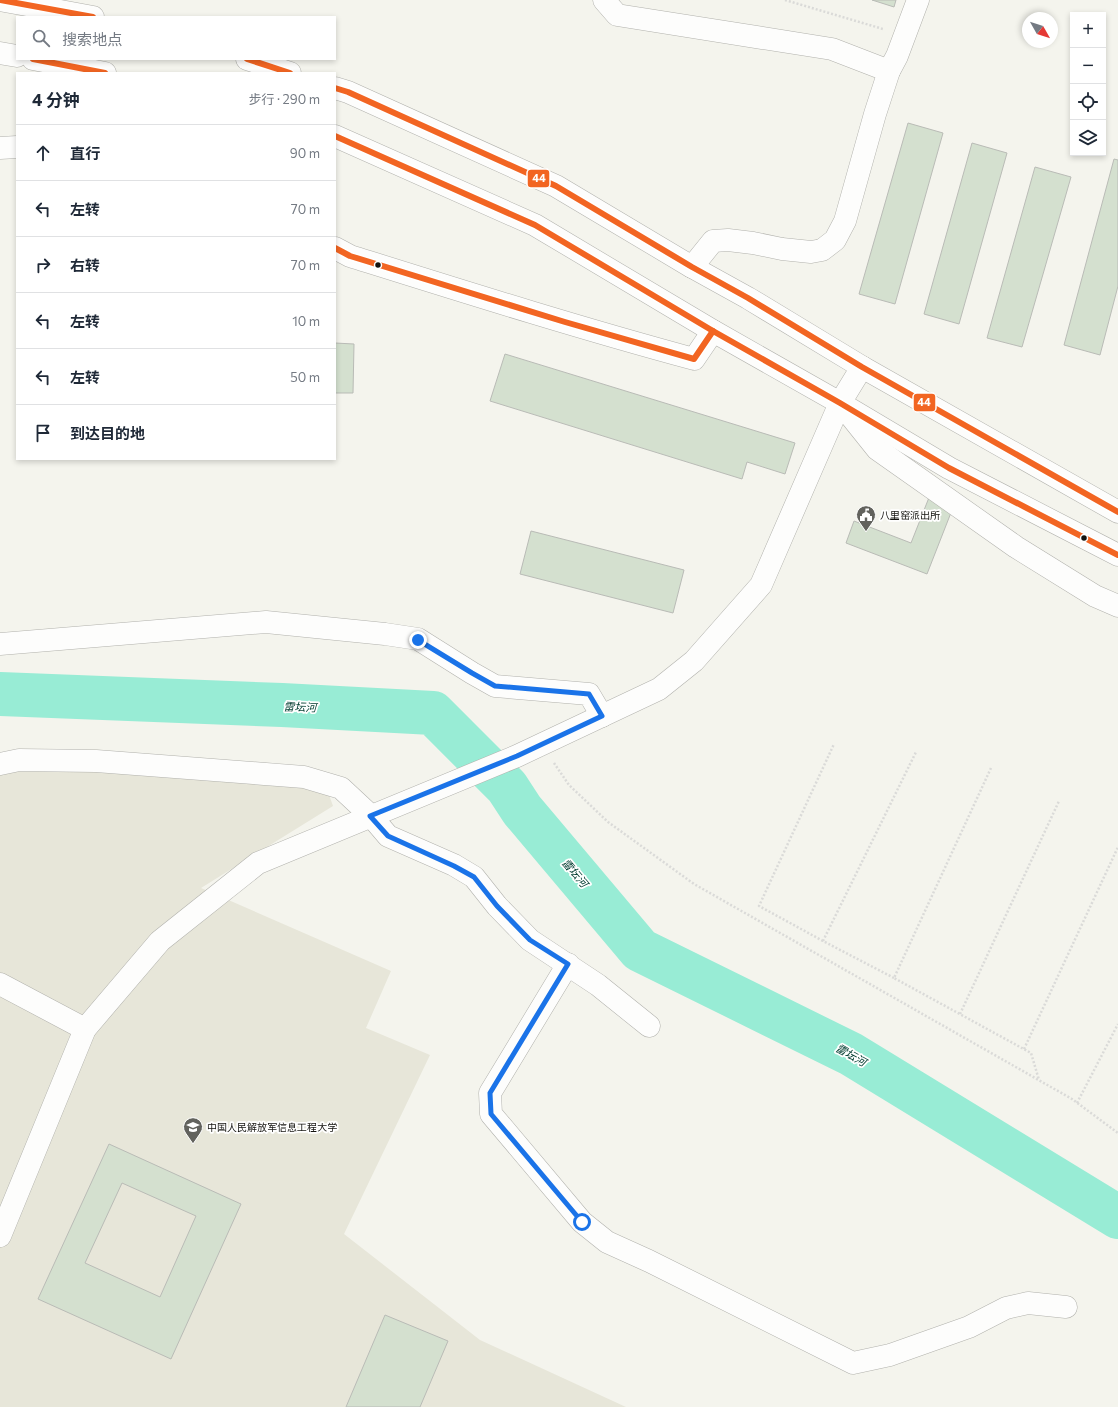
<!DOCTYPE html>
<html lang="zh">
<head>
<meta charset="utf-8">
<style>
  body { margin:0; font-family:Commissioner,"Noto Sans SC",sans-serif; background:#f6f6f7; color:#1f2937 }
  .controls { position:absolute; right:12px; top:12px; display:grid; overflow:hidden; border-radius:0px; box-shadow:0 2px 6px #0003 }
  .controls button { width:36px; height:36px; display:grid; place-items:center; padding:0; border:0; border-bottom:1px solid #e0e1e3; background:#fff; color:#1f2937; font:20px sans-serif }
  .compass { position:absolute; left:1022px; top:12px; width:36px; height:36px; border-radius:50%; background:#fff; box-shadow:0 2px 6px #0003; rotate:129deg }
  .stop { position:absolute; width:12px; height:12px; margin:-9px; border:3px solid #1a73e8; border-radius:50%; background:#fff }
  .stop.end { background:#1a73e8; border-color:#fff; box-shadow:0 1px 4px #0008 }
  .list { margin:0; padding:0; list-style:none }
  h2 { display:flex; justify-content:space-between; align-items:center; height:52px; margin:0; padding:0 16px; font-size:17px }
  h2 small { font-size:13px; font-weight:400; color:#747a83 }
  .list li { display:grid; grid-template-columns:26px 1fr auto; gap:12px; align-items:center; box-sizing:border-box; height:56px; padding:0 16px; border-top:1px solid #e0e1e3 }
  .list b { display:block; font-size:15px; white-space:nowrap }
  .list em { font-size:13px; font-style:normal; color:#747a83 }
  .icon { flex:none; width:22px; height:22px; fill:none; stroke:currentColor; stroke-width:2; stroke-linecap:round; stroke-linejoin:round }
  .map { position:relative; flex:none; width:1118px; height:1407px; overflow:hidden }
  .search { position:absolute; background:#fff; box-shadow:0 2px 6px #0003; left:16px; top:16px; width:320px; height:44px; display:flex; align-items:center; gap:10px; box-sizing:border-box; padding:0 14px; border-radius:0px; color:#747a83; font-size:15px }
  .panel { position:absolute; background:#fff; box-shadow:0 2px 6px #0003; left:16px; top:72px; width:320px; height:388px; border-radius:0px }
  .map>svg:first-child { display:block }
  .built { fill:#e7e6d9 }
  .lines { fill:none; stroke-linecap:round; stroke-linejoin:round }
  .river { stroke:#98ecd5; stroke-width:44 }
  .building { fill:#d4e0cf; stroke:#b9bbb6; fill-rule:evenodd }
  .minor-casing { stroke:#b1b1ac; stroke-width:23 }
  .highway-casing { stroke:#b1b1ac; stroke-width:23 }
  .path { stroke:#dadad8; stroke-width:2.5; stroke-dasharray:2 2; stroke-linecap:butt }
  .minor { stroke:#fdfdfc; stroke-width:22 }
  .highway { stroke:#fdfdfc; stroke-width:22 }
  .bus-1-casing { stroke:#fff; stroke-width:9 }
  .bus-1 { stroke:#f26522; stroke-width:6 }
  .route { stroke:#1a73e8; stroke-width:5 }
  .bus-dot { fill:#14130f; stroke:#fff; stroke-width:1.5 }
  .labels { text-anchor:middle; stroke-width:3.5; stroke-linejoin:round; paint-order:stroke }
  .poi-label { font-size:10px; fill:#14130f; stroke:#fff; text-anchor:start }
  .water-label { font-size:11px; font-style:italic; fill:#084135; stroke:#fff }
  .line-badge { stroke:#fff; stroke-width:1.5 }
  .badge-label { font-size:11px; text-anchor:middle; font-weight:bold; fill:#fff }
</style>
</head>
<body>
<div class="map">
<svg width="1118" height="1407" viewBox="0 0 1118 1407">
  <rect width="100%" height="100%" fill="#f4f4ed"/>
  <polygon class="built" points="70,767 302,783 328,792 333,806 201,888 391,971 366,1028 430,1055 344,1234 480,1340 626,1407 0,1407 0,773 14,769"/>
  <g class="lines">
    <polyline class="river" points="0,694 282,705 433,713 507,787 522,810 640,950 851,1054 1118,1217"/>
  </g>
  <g class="building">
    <polygon points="872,0 896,0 894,7"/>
    <polygon points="908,123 943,133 895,304 859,294"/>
    <polygon points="972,143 1007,153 959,324 924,314"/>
    <polygon points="1114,159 1118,160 1118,286 1100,355 1064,345"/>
    <polygon points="1035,167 1071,177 1022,347 987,338"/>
    <polygon points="335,343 354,344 353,393 335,393"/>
    <polygon points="505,354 795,443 785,474 747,462 742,479 490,401"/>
    <polygon points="930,495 954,505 927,574 846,543 854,521 911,543"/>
    <polygon points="531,531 684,570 673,613 520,574"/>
    <path d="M109,1144L241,1204L171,1359L38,1299ZM122,1183L196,1216L160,1297L85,1263Z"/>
    <polygon points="385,1315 448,1341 420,1407 346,1407"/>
  </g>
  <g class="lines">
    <g class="minor-casing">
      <g id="minor">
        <polyline points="604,0 617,15 832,49 889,71"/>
        <polyline points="0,148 17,147"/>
        <path d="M335,248L350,256C465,292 579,328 694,359L713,331"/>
        <polyline points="692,267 713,241 728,240 753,243 782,249 811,252 822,250 835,240 845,221 875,114 889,71 897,56 918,0"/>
        <polyline points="841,404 877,449 1016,547 1095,596 1118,606"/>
        <polyline points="0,644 266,622 385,634 418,639 472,673 495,686 589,694 602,716"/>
        <polyline points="0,764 19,760 96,761 304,777 341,788 371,816 388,836 454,865 474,877 497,906 530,940 598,985 649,1026"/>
        <polyline points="568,964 490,1093 491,1114 582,1222 607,1242 649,1261 853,1363 890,1355 969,1327 1006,1308 1028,1303 1066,1307"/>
        <polyline points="0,984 85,1029"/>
        <polyline points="0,1236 85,1029 160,941 258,863 517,756 659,689 694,661 761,585 840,403 862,367"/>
      </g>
    </g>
    <g class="highway-casing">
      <g id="highway">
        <polyline points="0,0 93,17"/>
        <polyline points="0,53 17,56"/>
        <polyline points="33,59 105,73"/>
        <polyline points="247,59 290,73"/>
        <polyline points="335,88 348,92 556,186 692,267 748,298 862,367 1118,512"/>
        <polyline points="335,136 535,225 713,331 840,403 949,468 1118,555"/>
      </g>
    </g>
    <g class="path">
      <polyline points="785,0 883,29"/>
      <polyline points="554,763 569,785 608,822 694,884 1072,1099 1118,1133"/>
      <polyline points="991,768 894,978 1031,1053 1039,1080"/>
      <polyline points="823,941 759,906 834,744"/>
      <polyline points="894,978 823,941 916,752"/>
      <polyline points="960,1014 1059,801"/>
      <polyline points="1024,1049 1118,847"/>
      <polyline points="1077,1103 1118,1024"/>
    </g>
    <use href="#minor" class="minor"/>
    <use href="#highway" class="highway"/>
    <g class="bus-1-casing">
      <g id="bus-1">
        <polyline points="0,0 93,17"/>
        <polyline points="33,59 105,73"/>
        <polyline points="247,59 290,73"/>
        <polyline points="335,88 348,92 556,186 692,267 748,298 862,367 1118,512"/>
        <polyline points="335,136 535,225 713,331 840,403 949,468 1118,555"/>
        <polyline points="335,248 350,256 565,322 694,359 713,331"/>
      </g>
    </g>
    <use href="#bus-1" class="bus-1"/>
  </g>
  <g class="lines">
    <polyline class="route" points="418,640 472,673 495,686 589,694 602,716 517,756 370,816 388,836 454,866 474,877 497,906 530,940 568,964 490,1093 491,1114 582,1222"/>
  </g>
  <defs>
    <g id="civic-pin" transform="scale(1)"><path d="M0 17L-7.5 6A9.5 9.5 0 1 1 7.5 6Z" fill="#62625d" stroke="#fff"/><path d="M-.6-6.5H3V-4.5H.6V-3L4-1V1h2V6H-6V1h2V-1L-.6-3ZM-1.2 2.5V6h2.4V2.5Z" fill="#fff"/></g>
    <g id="university-pin" transform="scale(1)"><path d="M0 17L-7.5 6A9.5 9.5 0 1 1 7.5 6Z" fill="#62625d" stroke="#fff"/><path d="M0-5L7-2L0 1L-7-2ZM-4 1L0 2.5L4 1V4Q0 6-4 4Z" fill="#fff"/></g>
  </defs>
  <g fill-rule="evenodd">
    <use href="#civic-pin" x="866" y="515"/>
    <use href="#university-pin" x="193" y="1127"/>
  </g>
  <g class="bus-dot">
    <circle cx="378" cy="265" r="3.5"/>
    <circle cx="1084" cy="538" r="3.5"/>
  </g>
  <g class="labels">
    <g class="poi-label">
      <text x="880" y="519">八里窑派出所</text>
      <text x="207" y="1131">中国人民解放军信息工程大学</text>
    </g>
    <g class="water-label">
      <text transform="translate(300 707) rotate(2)" y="4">雷坛河</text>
      <text transform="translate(575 873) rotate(50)" y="4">雷坛河</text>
      <text transform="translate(851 1055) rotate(29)" y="4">雷坛河</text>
    </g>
  </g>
  <g class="line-badge">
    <rect x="527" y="169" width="23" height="19" rx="4" fill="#f26522"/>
    <rect x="913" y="393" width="23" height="19" rx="4" fill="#f26522"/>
  </g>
  <g class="badge-label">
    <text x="539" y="182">44</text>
    <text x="924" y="406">44</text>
  </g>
</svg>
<div class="controls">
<button>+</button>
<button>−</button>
<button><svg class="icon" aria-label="locate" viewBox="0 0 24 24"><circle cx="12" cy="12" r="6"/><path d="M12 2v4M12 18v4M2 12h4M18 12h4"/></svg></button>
<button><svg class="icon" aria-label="layers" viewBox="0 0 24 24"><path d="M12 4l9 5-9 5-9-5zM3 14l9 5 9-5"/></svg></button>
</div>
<svg class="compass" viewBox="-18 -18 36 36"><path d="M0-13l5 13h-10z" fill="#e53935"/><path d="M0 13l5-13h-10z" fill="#747a83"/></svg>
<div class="stop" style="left:582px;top:1222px"></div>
<div class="stop end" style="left:418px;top:640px"></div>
<div class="search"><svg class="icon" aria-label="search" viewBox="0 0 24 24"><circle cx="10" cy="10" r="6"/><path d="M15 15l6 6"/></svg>搜索地点</div>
<section class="panel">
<h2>4 分钟<small>步行 · 290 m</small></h2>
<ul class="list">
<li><svg class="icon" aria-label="ahead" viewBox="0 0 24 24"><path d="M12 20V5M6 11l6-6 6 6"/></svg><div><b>直行</b></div><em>90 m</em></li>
<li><svg class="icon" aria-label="left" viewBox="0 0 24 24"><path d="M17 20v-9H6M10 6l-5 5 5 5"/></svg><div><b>左转</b></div><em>70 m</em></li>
<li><svg class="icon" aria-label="right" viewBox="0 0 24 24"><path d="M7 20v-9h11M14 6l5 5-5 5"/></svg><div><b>右转</b></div><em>70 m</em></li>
<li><svg class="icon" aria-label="left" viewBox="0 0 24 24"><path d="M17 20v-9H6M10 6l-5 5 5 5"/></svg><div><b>左转</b></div><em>10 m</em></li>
<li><svg class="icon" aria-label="left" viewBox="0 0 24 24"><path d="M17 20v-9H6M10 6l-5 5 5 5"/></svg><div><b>左转</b></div><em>50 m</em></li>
<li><svg class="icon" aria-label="arrive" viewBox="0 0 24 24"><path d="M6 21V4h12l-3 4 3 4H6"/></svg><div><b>到达目的地</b></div></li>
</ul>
</section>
</div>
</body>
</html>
